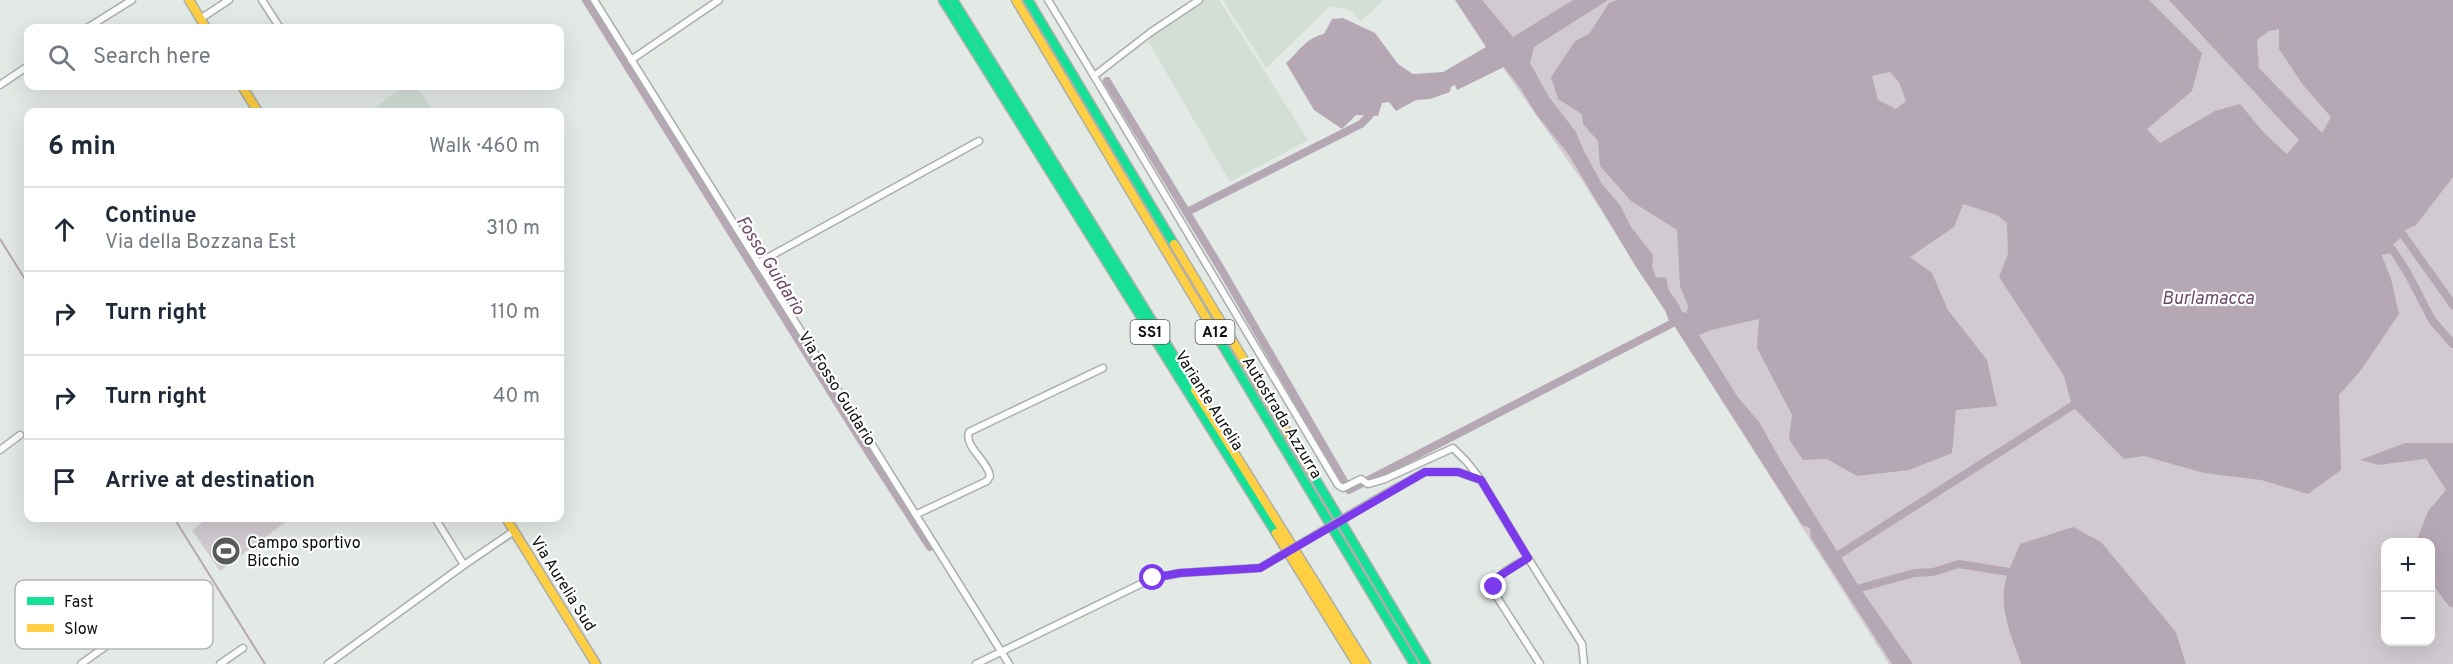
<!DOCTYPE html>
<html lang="en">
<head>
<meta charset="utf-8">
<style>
  body { margin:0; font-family:Overpass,sans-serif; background:#f6f6f7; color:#1f2937 }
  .controls { position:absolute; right:18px; bottom:18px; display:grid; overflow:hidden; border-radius:12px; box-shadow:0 6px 24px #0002 }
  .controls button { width:54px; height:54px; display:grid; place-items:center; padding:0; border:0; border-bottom:2px solid #e0e1e3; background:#fff; color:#1f2937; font:30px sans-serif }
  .stop { position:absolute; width:18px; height:18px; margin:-14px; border:4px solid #7c3aed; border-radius:50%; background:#fff }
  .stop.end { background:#7c3aed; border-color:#fff; box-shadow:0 2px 6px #0008 }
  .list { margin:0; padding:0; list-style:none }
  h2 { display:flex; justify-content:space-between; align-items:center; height:78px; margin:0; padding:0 24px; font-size:26px }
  h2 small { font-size:20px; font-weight:400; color:#747a83 }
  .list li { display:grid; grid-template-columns:39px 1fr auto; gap:18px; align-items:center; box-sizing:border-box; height:84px; padding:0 24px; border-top:2px solid #e0e1e3 }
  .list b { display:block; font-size:22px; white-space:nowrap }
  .list p { margin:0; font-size:20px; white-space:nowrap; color:#747a83 }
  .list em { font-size:20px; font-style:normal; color:#747a83 }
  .icon { flex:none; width:33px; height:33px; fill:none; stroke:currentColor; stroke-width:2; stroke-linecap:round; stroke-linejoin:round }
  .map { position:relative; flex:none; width:2453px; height:664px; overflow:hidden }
  .search { position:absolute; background:#fff; box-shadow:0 6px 24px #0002; left:24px; top:24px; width:540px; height:66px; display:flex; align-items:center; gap:15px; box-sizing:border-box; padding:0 21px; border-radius:12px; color:#747a83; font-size:22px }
  .panel { position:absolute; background:#fff; box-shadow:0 6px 24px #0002; left:24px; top:108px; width:540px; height:414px; border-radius:12px }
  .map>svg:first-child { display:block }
  .built { fill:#d2ded6 }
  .green { fill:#d1cbd1 }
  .water { fill:#b6a7b5; fill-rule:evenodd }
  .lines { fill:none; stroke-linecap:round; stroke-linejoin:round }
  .stream { stroke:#b6a7b5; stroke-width:2 }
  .canal { stroke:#b6a7b5; stroke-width:8 }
  .street-casing { stroke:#aaafac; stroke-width:9 }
  .fast-casing { stroke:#aaafac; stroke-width:11 }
  .slow-casing { stroke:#aaafac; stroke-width:11 }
  .street { stroke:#fbfcfb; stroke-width:6 }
  .fast { stroke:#16e098; stroke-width:8 }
  .slow { stroke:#ffcf43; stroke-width:8 }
  .street-bridge-casing { stroke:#aaafac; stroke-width:9; stroke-linecap:butt }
  .street-bridge { stroke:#fbfcfb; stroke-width:6 }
  .route { stroke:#7c3aed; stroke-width:8 }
  .labels { text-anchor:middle; stroke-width:4.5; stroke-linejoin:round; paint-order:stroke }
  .shield { fill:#fff; stroke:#545856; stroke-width:1.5 }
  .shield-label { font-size:15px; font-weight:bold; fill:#0b100d }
  .street-label { font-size:16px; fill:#0b100d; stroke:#fff }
  .poi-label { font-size:16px; fill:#0b100d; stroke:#fff; text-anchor:start }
  .water-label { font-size:18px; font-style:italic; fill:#6e496b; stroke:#fff }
  .key { fill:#fff; stroke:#b6b7b6; stroke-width:1.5 }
  .key-label { font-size:16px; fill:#0b100d }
</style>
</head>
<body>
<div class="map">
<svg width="2453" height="664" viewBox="0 0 2453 664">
  <rect width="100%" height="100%" fill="#e3e9e5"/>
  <g class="built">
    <polygon points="1203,0 1219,0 1308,140 1230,182 1148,41 1153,33"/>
    <polygon points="1223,0 1381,0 1382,2 1361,21 1351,11 1333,6 1328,8 1266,68"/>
    <polygon points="405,86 416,86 434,112 369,112"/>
  </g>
  <g class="green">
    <polygon points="1455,0 2453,0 2453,443 2405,443 2379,465 2426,459 2446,490 2428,511 2416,542 2386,542 2386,642 2430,642 2431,582 2447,606 2453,608 2453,664 2186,664 2176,632 2139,590 2021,544 2004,591 2008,626 2021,664 1889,664 1581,179"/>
    <polygon points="208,518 291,518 220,571 192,530"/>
  </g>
  <g class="water">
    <path d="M1455,0H1482L1513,37L1573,0H1608L1534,47L1530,63L1549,97L1576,132L1584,151L1602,184L1620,205L1631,227L1653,255L1652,267L1656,277L1667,278C1667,296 1677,296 1682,312L1687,313L1688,306L1680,286L1677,230L1631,201L1600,166L1598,141L1583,124L1582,114L1558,99L1551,77L1575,41L1589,34L1609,3L1618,0H2149L2202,53L2192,91L2147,129L2160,143L2215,111L2240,104L2264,133L2287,154L2299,140L2169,0H2453V177L2416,225L2401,232L2380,251L2391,279L2399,314L2361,370L2339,395L2341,470L2308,494L2261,480L2204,473L2144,456L2124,459L2072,406L2064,376L1999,277L2008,254L2007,223L1997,215L1963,204L1954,227L1910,257L1932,273L1948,310L1987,360L1997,406L1956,410L1952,453L1909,470L1857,476L1827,459L1803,460L1789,439L1792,415L1757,348L1759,319L1711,330L1699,335L1737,396L1759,422L1784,466L1860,588L1913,664H1892L1811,538L1810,528L1802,525L1675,327L1669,321L1665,310L1636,267L1569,155L1536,114L1521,89L1504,67L1457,90L1455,85L1451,87L1450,92L1430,99L1416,100L1396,111L1389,102L1382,103L1378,116L1356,115L1342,129L1314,110L1286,63C1299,52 1305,38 1324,34L1332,19L1343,18L1375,33L1398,64L1413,74L1443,72L1486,47ZM2279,29V49L2303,85L2331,117L2322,133L2259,68L2257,40L2269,31ZM1890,72L1899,82L1906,101L1896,109L1878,100L1872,76Z"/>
    <polygon points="2405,443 2453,443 2453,608 2448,606 2431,582 2430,542 2416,542 2428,511 2446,490 2426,459 2379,465 2360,460"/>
    <path d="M2073,527L2101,542L2176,632L2186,664H2021C2013,641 2001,614 2004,589C2006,574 2014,559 2020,544Z"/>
  </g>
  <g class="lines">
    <g class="stream">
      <polyline points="0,239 28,284"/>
      <polyline points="174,518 265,664"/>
    </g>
    <g class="canal">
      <polyline points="586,0 867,450 930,547"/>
      <polyline points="1107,81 1221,269 1349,490 1671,324"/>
      <polyline points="1187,212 1361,124 1369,116"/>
      <polyline points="2453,305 2401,232 2380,251 2392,249 2407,272 2432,320 2453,344"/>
      <polyline points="1840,554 2072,406"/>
      <polyline points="1860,588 1914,573 1933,572 1959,564 2009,572"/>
    </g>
    <g class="street-casing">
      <g id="street">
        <polyline points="262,0 280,28"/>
        <polyline points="594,0 1009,664"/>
        <polyline points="1048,0 1094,76 1151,32 1199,0"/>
        <polyline points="200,19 229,0"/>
        <polyline points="87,28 132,0"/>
        <polyline points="631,60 719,0"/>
        <path d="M1094,76L1338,485L1343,488L1361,479L1368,484L1385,479L1453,448L1467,462L1481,480L1528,558C1515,566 1490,575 1495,594L1540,664"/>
        <polyline points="0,85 28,66"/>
        <polyline points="758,263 979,141"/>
        <polyline points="0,450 20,435"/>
        <polyline points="1371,502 1425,472 1458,472 1481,480"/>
        <path d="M917,514L987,481L990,476C988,461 964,447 969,432L1103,368"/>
        <polyline points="435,518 464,565 514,531"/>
        <polyline points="1528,558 1582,644 1584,664"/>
        <polyline points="81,664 186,589"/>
        <polyline points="220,664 243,648"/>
        <polyline points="328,664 464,565"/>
        <polyline points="976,664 1153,578 1180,573 1260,568"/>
      </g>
    </g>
    <g class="fast-casing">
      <g id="fast">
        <polyline points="943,0 1276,533"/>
        <polyline points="953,0 1195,390"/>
        <polyline points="1028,0 1174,244"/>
        <polyline points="1220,341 1414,664"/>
        <polyline points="1312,473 1426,664"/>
      </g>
    </g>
    <g class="slow-casing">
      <g id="slow">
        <polyline points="189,0 206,28"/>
        <polyline points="1016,0 1220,341"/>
        <polyline points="242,86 258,112"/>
        <polyline points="1174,244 1312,473"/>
        <polyline points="1195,390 1366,664"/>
        <polyline points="506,518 596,664"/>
        <polyline points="1276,533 1357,664"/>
      </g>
    </g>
    <use href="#street" class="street"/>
    <use href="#fast" class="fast"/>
    <use href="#slow" class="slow"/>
    <g class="street-bridge-casing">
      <polyline id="street-bridge" points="1260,568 1371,502"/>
    </g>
    <use href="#street-bridge" class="street-bridge"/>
  </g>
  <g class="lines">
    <polyline class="route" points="1153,578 1180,573 1260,568 1425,472 1458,472 1481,480 1528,558 1498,577 1494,587"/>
  </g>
  <defs>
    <g id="stadium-disc" transform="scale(1.5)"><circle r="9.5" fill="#575c59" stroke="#fff"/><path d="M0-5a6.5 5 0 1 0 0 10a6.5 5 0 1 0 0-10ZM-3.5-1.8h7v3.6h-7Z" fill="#fff"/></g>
  </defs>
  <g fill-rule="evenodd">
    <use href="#stadium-disc" x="226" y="551"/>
  </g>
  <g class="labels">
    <g class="shield">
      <rect x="1130.5" y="320" width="39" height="24" rx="4.5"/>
      <rect x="1195.5" y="320" width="39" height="24" rx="4.5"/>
    </g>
    <g class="shield-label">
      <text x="1150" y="337">SS1</text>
      <text x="1215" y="337">A12</text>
    </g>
    <g class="street-label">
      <text transform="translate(838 388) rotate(58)" y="6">Via Fosso Guidario</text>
      <text transform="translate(1210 400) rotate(58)" y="6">Variante Aurelia</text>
      <text transform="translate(1283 417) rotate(59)" y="6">Autostrada Azzurra</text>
      <text transform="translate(564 583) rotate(58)" y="6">Via Aurelia Sud</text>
    </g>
    <g class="poi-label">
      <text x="247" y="548">Campo sportivo<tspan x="247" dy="18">Bicchio</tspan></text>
    </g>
    <g class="water-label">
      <text transform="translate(771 265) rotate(58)" y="6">Fosso Guidario</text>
      <text x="2208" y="304">Burlamacca</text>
    </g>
  </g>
  <rect x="15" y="580" width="198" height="69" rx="9" class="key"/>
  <rect x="27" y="597" width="27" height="8" fill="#16e098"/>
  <rect x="27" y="624" width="27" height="8" fill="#ffcf43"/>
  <g class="key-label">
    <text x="64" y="607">Fast</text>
    <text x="64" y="634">Slow</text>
  </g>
</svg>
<div class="controls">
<button>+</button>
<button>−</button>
</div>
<div class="stop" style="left:1153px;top:578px"></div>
<div class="stop end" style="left:1494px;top:587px"></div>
<div class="search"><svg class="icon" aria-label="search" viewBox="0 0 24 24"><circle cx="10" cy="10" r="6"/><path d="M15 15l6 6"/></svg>Search here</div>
<section class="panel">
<h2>6 min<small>Walk · 460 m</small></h2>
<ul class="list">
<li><svg class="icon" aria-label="ahead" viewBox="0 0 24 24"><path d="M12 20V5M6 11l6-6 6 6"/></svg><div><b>Continue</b><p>Via della Bozzana Est</p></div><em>310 m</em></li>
<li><svg class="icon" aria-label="right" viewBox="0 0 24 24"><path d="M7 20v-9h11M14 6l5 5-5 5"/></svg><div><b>Turn right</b></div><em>110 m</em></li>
<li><svg class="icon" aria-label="right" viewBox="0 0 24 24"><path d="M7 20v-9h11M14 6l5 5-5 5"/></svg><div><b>Turn right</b></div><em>40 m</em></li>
<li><svg class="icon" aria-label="arrive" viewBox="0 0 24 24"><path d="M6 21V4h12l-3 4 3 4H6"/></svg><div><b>Arrive at destination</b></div></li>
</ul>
</section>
</div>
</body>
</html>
